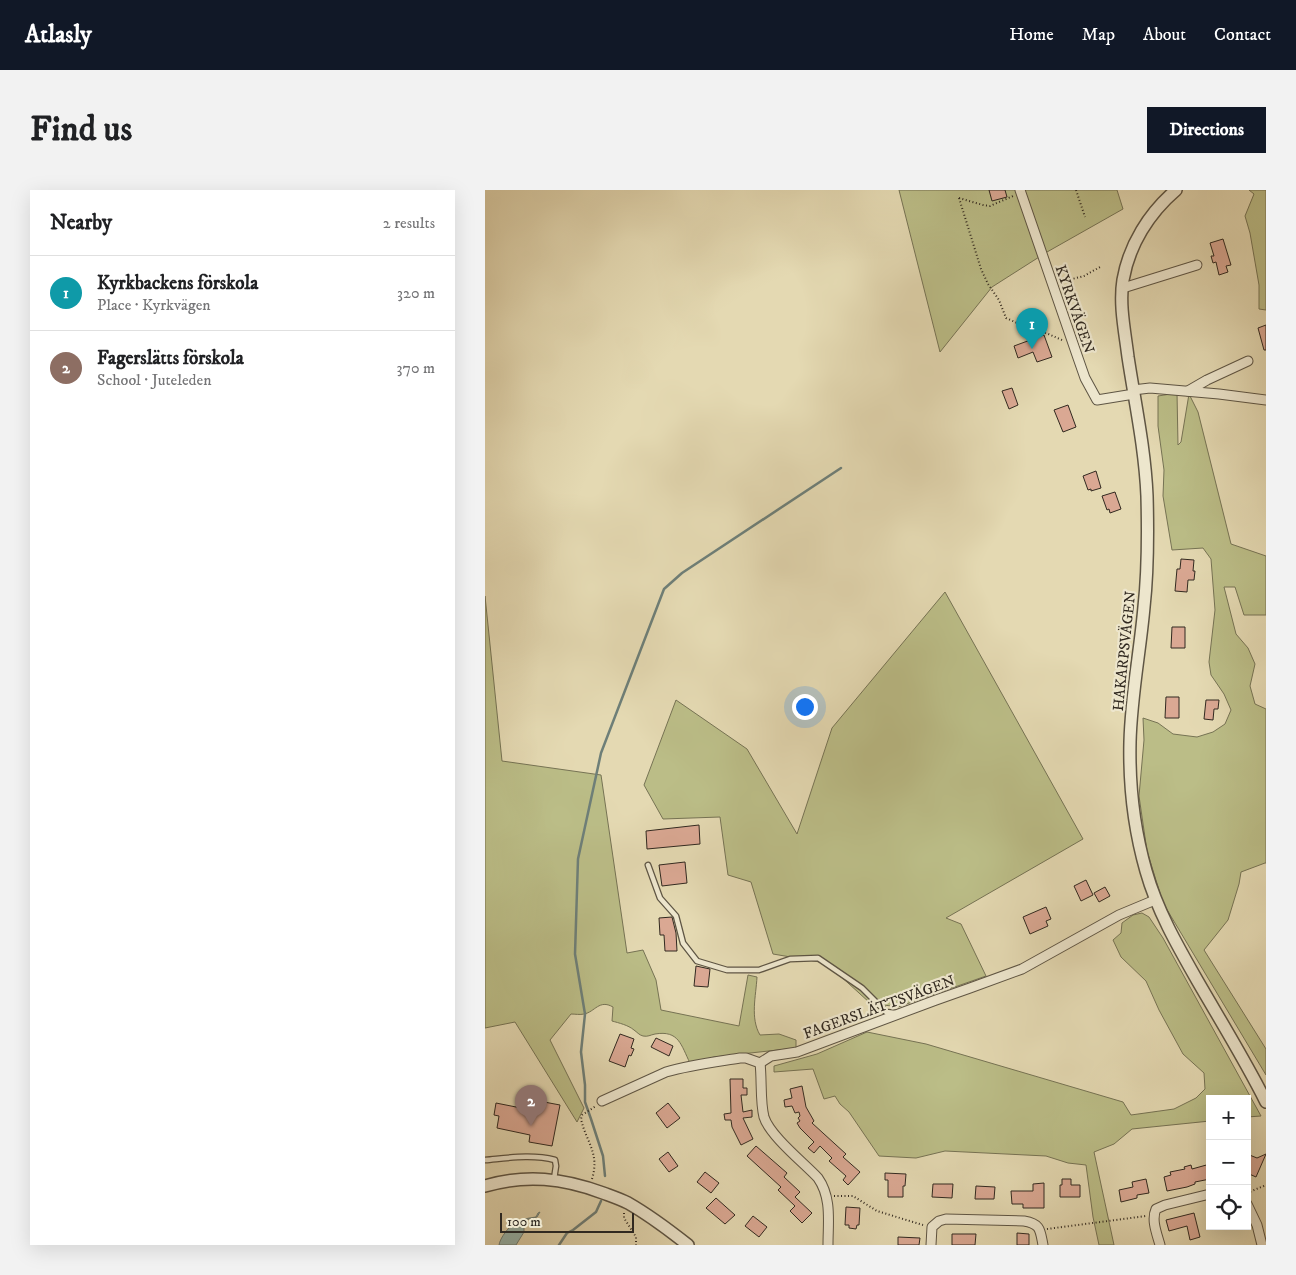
<!DOCTYPE html>
<html lang="en">
<head>
<meta charset="utf-8">
<style>
  body { margin:0; font-family:"IM FELL DW Pica",serif; background:#f2f2f2; color:#202124 }
  .controls { position:absolute; right:15px; bottom:15px; display:grid; overflow:hidden; border-radius:0px; box-shadow:0 5px 20px #0002 }
  .controls button { width:45px; height:45px; display:grid; place-items:center; padding:0; border:0; border-bottom:1px solid #e0e0e0; background:#fff; color:#202124; font:25px sans-serif }
  .scale { position:absolute; left:15px; bottom:12px; width:134px; box-sizing:border-box; padding-left:5px; border:2px solid #312920; border-top:0; font-size:14px; line-height:18px; white-space:nowrap; color:#312920; -webkit-text-stroke:4px #ede6cd; paint-order:stroke }
  .you { position:absolute; left:319px; top:516px; width:18px; height:18px; margin:-12px; border:4px solid #fff; border-radius:50%; background:#1a73e8; box-shadow:0 0 0 8px #1a73e833 }
  .badge { display:grid; place-items:center; width:32px; height:32px; border-radius:50%; background:#111827; color:#fff; font-size:16px; font-weight:700 }
  .pin { position:absolute; translate:-50% -41px; filter:drop-shadow(0 1px 2px #0008) }
  .pin::after { content:''; position:absolute; top:26px; width:18px; height:15px; background:inherit; clip-path:polygon(0 0,100% 0,50% 100%) }
  .list { margin:0; padding:0; list-style:none }
  h2 { display:flex; justify-content:space-between; align-items:center; height:65px; margin:0; padding:0 20px; font-size:21px }
  h2 small { font-size:16px; font-weight:400; color:#757577 }
  .list li { display:grid; grid-template-columns:32px 1fr auto; gap:15px; align-items:center; box-sizing:border-box; height:75px; padding:0 20px; border-top:1px solid #e0e0e0 }
  .list b { display:block; font-size:19px; white-space:nowrap }
  .list p { margin:0; font-size:16px; white-space:nowrap; color:#757577 }
  .list em { font-size:16px; font-style:normal; color:#757577 }
  .icon { flex:none; width:28px; height:28px; fill:none; stroke:currentColor; stroke-width:2; stroke-linecap:round; stroke-linejoin:round }
  .map { position:relative; flex:none; width:781px; height:1055px; overflow:hidden; border-radius:0px }
  header { display:flex; align-items:center; gap:30px; box-sizing:border-box; height:70px; padding:0 25px; background:#111827; color:#fff }
  header strong { font-size:24px }
  nav { display:flex; gap:28px; margin-inline-start:auto; font-size:18px }
  .intro { display:flex; align-items:center; justify-content:space-between; box-sizing:border-box; height:120px; padding:0 30px }
  h1 { margin:0; font-size:35px }
  .button { padding:12px 22px; border-radius:0px; background:#111827; color:#fff; font-size:18px; font-weight:700 }
  main { display:flex; gap:30px; padding:0 30px }
  aside { flex:1; background:#fff; border-radius:0px; box-shadow:0 5px 20px #0002 }
  .map>svg:first-child { display:block }
  .green { fill:#bbbd87; stroke:#767354 }
  .water { fill:#97b9b3; stroke:#6e7f78 }
  .lines { fill:none; stroke-linecap:round; stroke-linejoin:round }
  .stream { stroke:#6e7f78; stroke-width:2.5 }
  .building { fill:#daa893; stroke:#312920 }
  .service-casing { stroke:#5e5544; stroke-width:7 }
  .minor-casing { stroke:#5e5544; stroke-width:11 }
  .tertiary-casing { stroke:#5e5544; stroke-width:14 }
  .path { stroke:#312920; stroke-width:2; stroke-dasharray:1 2.5; stroke-linecap:butt }
  .service { stroke:#ede6cd; stroke-width:4.5 }
  .minor { stroke:#ede6cd; stroke-width:9 }
  .tertiary { stroke:#ede6cd; stroke-width:11 }
  .labels { text-anchor:middle; stroke-width:4.5; stroke-linejoin:round; paint-order:stroke }
  .street-label { font-size:15px; fill:#312920; stroke:#ede6cd }
</style>
</head>
<body>
<header>
<strong>Atlasly</strong>
<nav><a>Home</a><a>Map</a><a>About</a><a>Contact</a></nav>
</header>
<div class="intro"><h1>Find us</h1><a class="button">Directions</a></div>
<main>
<aside>
<h2>Nearby<small>2 results</small></h2>
<ul class="list">
<li><span class="badge" style="background:#0f9aa8">1</span><div><b>Kyrkbackens förskola</b><p>Place · Kyrkvägen</p></div><em>320 m</em></li>
<li><span class="badge" style="background:#8d6e63">2</span><div><b>Fagerslätts förskola</b><p>School · Juteleden</p></div><em>370 m</em></li>
</ul>
</aside>
<div class="map">
<svg width="781" height="1055" viewBox="0 0 781 1055">
  <rect width="100%" height="100%" fill="#e4d9b2"/>
  <filter id="stains"><feTurbulence type="fractalNoise" baseFrequency=".004" numOctaves="4"/><feColorMatrix values="0 0 0 0 .2 0 0 0 0 .09 0 0 0 0 .02 0 0 0 .5 -.17"/></filter>
  <radialGradient id="worn" r=".72"><stop offset=".6" stop-color="#630" stop-opacity="0"/><stop offset="1" stop-color="#630" stop-opacity=".3"/></radialGradient>
  <g class="green">
    <polygon points="414,0 632,0 638,19 562,62 507,97 455,162"/>
    <polygon points="764,0 781,0 781,120 774,119 774,95 765,43 760,26 769,4"/>
    <polygon points="692,203 693,255 696,252 704,204 713,222 746,354 781,366 781,425 759,425 750,397 739,397 751,444 763,458 770,474 765,496 770,514 781,519 781,673 780,673 756,682 754,694 743,730 719,760 781,859 781,885 678,713 662,661 654,606 659,550 658,528 673,533 688,544 712,547 728,542 740,534 746,520 739,504 726,485 724,472 730,420 726,369 718,358 687,360 678,306 679,280 673,236 673,206"/>
    <polygon points="460,402 598,649 461,728 476,734 501,786 413,817 385,813 341,773 288,764 266,692 243,685 235,627 178,629 159,595 191,510 262,559 312,644 347,538"/>
    <path d="M0,406L17,571L116,585L142,763L158,760L171,790L176,820L254,836L263,785L272,787C271,806 265,828 275,845L294,844L311,850V858L229,867L205,873C196,855 194,840 170,844C165,845 163,847 158,846C154,845 152,842 149,840C143,835 134,833 127,831L128,817C114,809 110,822 99,824C95,825 90,824 86,824L65,850L99,918L92,932L30,832L0,838Z"/>
    <polygon points="657,723 664,727 678,748 776,926 762,927 762,909 725,909 725,931 647,939 629,954 609,962 629,1055 614,1055 608,1027 601,975 583,973 561,966 460,961 431,968 394,966 364,922 355,914 350,906 339,909 328,879 289,882 289,876 332,864 382,842 441,854 638,912 646,925 689,919 711,908 720,899 719,883 698,864 674,820 661,791 636,767 628,750 636,743 637,733 648,725"/>
  </g>
  <path class="water" d="M55,1022L52,1027L41,1030L39,1032V1042L31,1055H14C15,1048 24,1036 31,1032C37,1029 44,1028 51,1027L53,1023Z"/>
  <g class="lines">
    <g class="stream">
      <polyline points="120,986 118,966 106,929 100,912 100,895 96,862 100,824 90,764 93,669 116,563 179,399 197,383 356,278"/>
      <polyline points="74,1055 82,1043 88,1040 111,1022 116,1011"/>
    </g>
  </g>
  <g class="building">
    <polygon points="504,0 520,0 522,7 507,11"/>
    <polygon points="738,49 746,75 741,76 743,82 734,85 731,72 728,73 726,66 729,66 725,53"/>
    <polygon points="781,135 781,160 779,160 773,138"/>
    <polygon points="559,145 567,167 552,172 548,162 533,168 529,156"/>
    <polygon points="527,198 533,215 524,219 517,201"/>
    <polygon points="583,215 591,237 578,242 569,220"/>
    <polygon points="611,281 616,298 606,301 606,299 603,300 598,286"/>
    <polygon points="630,302 636,319 625,323 624,319 622,320 617,306"/>
    <polygon points="696,369 709,370 708,381 710,381 709,390 703,390 702,402 690,401 692,379 695,379"/>
    <polygon points="687,437 700,437 700,458 686,458"/>
    <polygon points="681,507 694,507 694,528 680,528"/>
    <polygon points="721,510 734,510 733,519 729,519 728,530 719,529"/>
    <polygon points="214,635 215,654 162,659 161,641"/>
    <polygon points="200,672 202,693 177,696 174,675"/>
    <polygon points="601,690 608,705 596,711 589,696"/>
    <polygon points="620,697 625,706 614,712 609,703"/>
    <polygon points="561,717 566,729 561,731 563,736 545,744 538,727"/>
    <polygon points="187,727 191,743 192,761 180,761 179,745 175,745 174,728"/>
    <polygon points="211,776 225,779 223,797 209,796"/>
    <polygon points="135,844 149,849 146,858 149,859 146,866 144,865 140,877 124,871"/>
    <polygon points="171,848 188,856 184,866 166,857"/>
    <polygon points="245,889 258,889 258,898 262,898 262,905 256,905 258,922 267,920 267,927 258,928 268,949 256,955 247,937 246,930 240,930 239,924 246,923"/>
    <polygon points="317,896 321,917 329,931 327,933 361,964 358,967 375,982 363,995 358,990 361,986 344,971 347,968 335,956 329,963 323,958 329,952 315,938 312,933 315,931 313,928 315,926 314,922 310,923 307,916 300,917 299,910 307,908 305,899"/>
    <polygon points="38,908 75,915 67,956 44,952 45,945 12,938 14,926 9,925 11,913 36,918"/>
    <polygon points="183,913 195,928 182,938 171,923"/>
    <polygon points="271,956 302,983 299,987 315,1002 310,1007 327,1023 317,1033 305,1021 310,1016 293,1000 296,997 262,966"/>
    <polygon points="183,962 193,976 184,982 174,969"/>
    <polygon points="762,964 772,968 781,964 771,987 762,983"/>
    <polygon points="725,974 725,989 710,992 710,994 702,997 682,1001 679,987 686,985 685,982 700,979 699,977 706,975 707,979"/>
    <polygon points="220,982 234,993 226,1003 212,992"/>
    <polygon points="400,983 421,984 420,996 418,996 418,1007 403,1007 403,990 400,990"/>
    <polygon points="577,989 586,989 586,995 595,995 595,1007 575,1007 575,995 577,995"/>
    <polygon points="661,989 664,1003 652,1005 652,1008 636,1012 634,1000 648,997 647,992"/>
    <polygon points="559,993 559,1018 538,1018 538,1014 527,1014 526,1001 548,1001 548,994"/>
    <polygon points="448,994 468,994 467,1008 447,1007"/>
    <polygon points="491,996 510,997 509,1009 490,1009"/>
    <polygon points="231,1008 250,1025 240,1034 221,1018"/>
    <polygon points="361,1017 375,1018 374,1035 372,1035 371,1039 364,1038 364,1035 360,1035"/>
    <polygon points="709,1023 715,1047 705,1050 702,1036 684,1041 681,1030"/>
    <polygon points="268,1026 282,1037 274,1047 260,1036"/>
    <polygon points="532,1043 544,1044 544,1055 532,1055"/>
    <polygon points="467,1044 491,1044 490,1055 467,1055"/>
    <polygon points="413,1047 435,1048 434,1055 413,1055"/>
  </g>
  <g class="lines">
    <g class="service-casing">
      <g id="service">
        <polyline points="163,675 175,708 191,726 198,753 212,771 242,780 274,780 305,769 333,768 377,798 401,822 410,823"/>
        <path d="M0,970C23,968 47,964 70,970L71,976L69,989"/>
      </g>
    </g>
    <g class="minor-casing">
      <g id="minor">
        <polyline points="535,0 593,168 600,188 612,210 649,204"/>
        <polyline points="638,98 712,75"/>
        <polyline points="648,200 665,198 734,204 781,210"/>
        <polyline points="703,201 722,190 763,171"/>
        <path d="M275,873C277,889 275,912 279,927C285,946 319,973 333,988C347,1008 343,1032 343,1055"/>
        <path d="M117,911L181,882C205,875 230,872 255,868H261L275,873L286,866L312,862L451,810L485,798L537,779L634,725L670,710"/>
        <polyline points="762,1014 772,1035 777,1055"/>
        <path d="M446,1055L447,1037L454,1031L461,1029L539,1031C556,1034 555,1040 558,1055"/>
        <path d="M675,1055C672,1044 666,1030 671,1019L680,1015L725,1004"/>
      </g>
    </g>
    <g class="tertiary-casing">
      <g id="tertiary">
        <path d="M691,0C664,23 644,55 638,90C634,115 640,142 643,167C650,213 660,259 662,306C663,343 663,381 659,417C655,462 646,507 645,552C644,595 649,639 661,681C672,720 692,755 712,790C735,830 760,870 781,912"/>
        <path d="M0,996C41,984 78,988 118,1003C126,1006 135,1009 143,1013C164,1025 184,1040 203,1055"/>
      </g>
    </g>
    <g class="path">
      <polyline points="591,0 600,27"/>
      <polyline points="474,8 496,79 503,94 514,110 521,128 548,140 561,143 577,150"/>
      <polyline points="474,8 498,15 505,16 528,6"/>
      <polyline points="575,92 599,86 615,77"/>
      <path d="M107,989C115,963 101,952 96,929L97,925L111,916"/>
      <polyline points="762,1003 781,995"/>
      <polyline points="349,1006 368,1006 392,1021 438,1035"/>
      <polyline points="139,1023 139,1028 151,1047 151,1055"/>
      <polyline points="562,1039 661,1026"/>
    </g>
    <use href="#service" class="service"/>
    <use href="#minor" class="minor"/>
    <use href="#tertiary" class="tertiary"/>
  </g>
  <g class="labels">
    <g class="street-label">
      <text transform="translate(590 119) rotate(71)" y="5">KYRKVÄGEN</text>
      <text transform="translate(639 461) rotate(-84)" y="5">HAKARPSVÄGEN</text>
      <text transform="translate(394 817) rotate(-20)" y="5">FAGERSLÄTTSVÄGEN</text>
    </g>
  </g>
  <rect width="100%" height="100%" filter="url(#stains)"/>
  <rect width="100%" height="100%" fill="url(#worn)"/>
</svg>
<div class="controls">
<button>+</button>
<button>−</button>
<button><svg class="icon" aria-label="locate" viewBox="0 0 24 24"><circle cx="12" cy="12" r="6"/><path d="M12 2v4M12 18v4M2 12h4M18 12h4"/></svg></button>
</div>
<div class="scale">100 m</div>
<div class="you"></div>
<div class="pin badge" style="left:547px;top:159px;background:#0f9aa8">1</div>
<div class="pin badge" style="left:46px;top:936px;background:#8d6e63">2</div>
</div>
</main>
</body>
</html>
